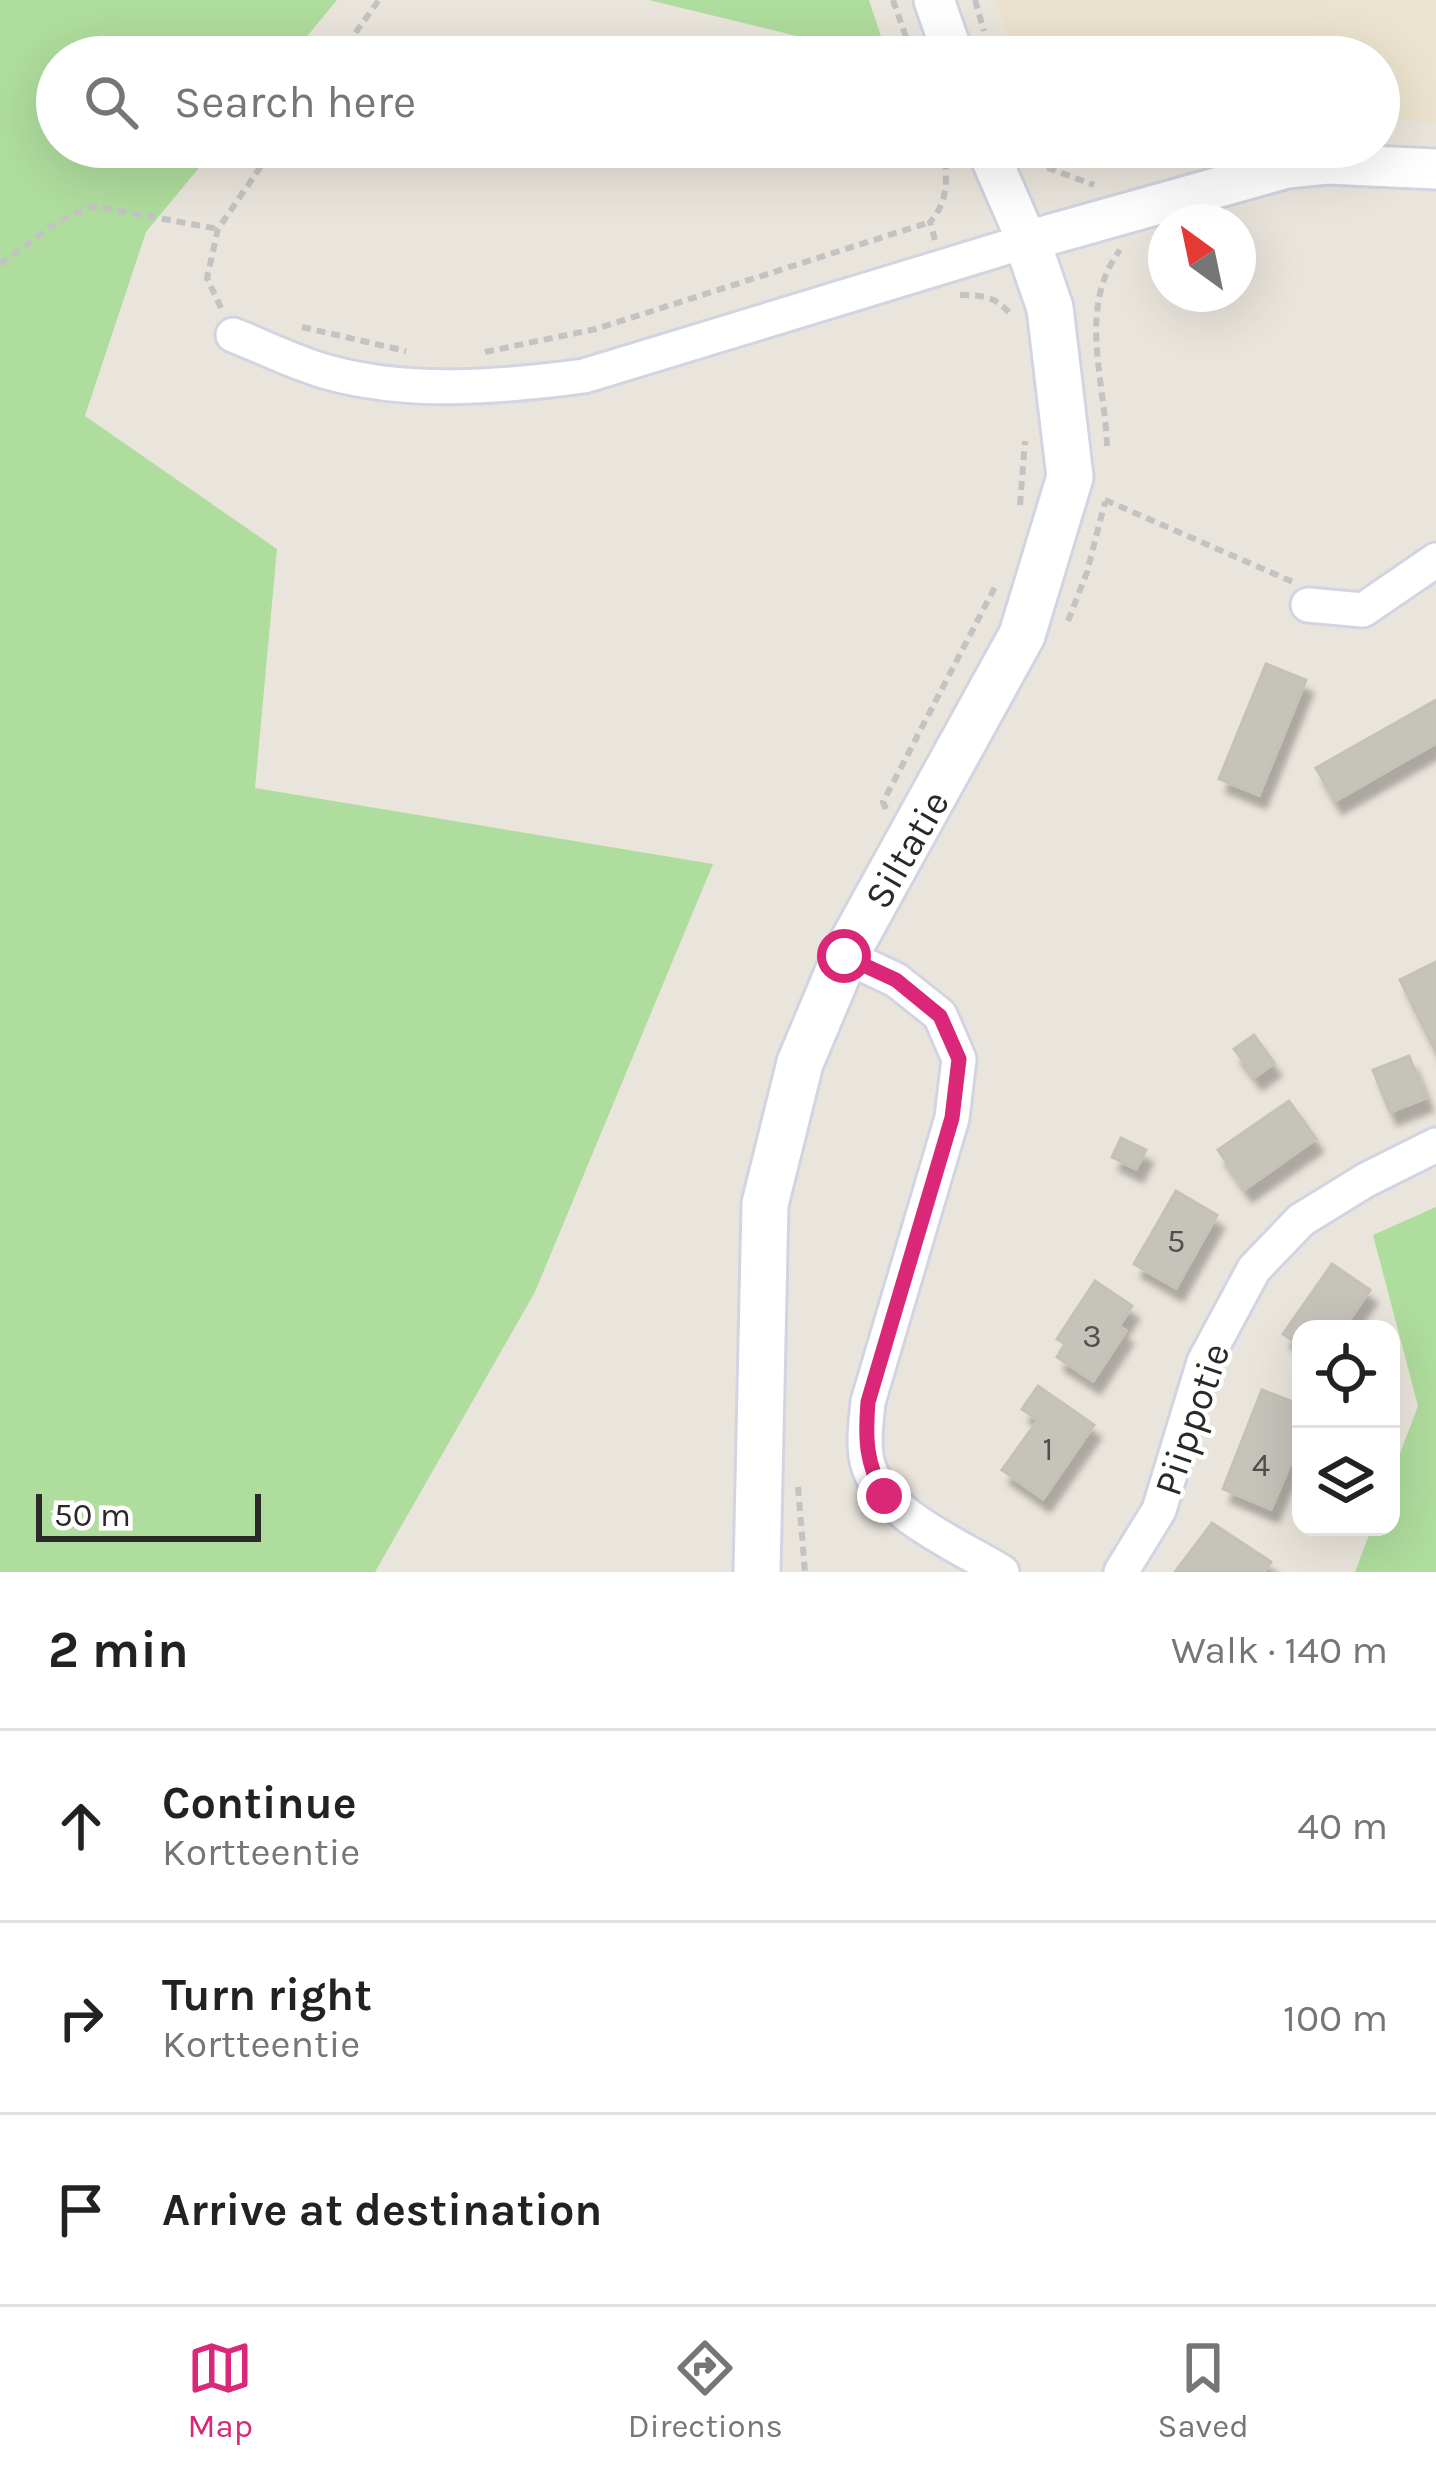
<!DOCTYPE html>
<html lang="en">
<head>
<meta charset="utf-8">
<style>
  body { margin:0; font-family:Karla,sans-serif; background:#f2f2f2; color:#222 }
  .controls { position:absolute; right:36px; bottom:36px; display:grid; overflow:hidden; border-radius:24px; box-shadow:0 12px 48px #0002 }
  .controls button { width:108px; height:108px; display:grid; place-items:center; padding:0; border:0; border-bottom:3px solid #e0e0e0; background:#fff; color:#222; font:60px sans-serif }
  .compass { position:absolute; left:1148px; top:204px; width:108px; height:108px; border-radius:50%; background:#fff; box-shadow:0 12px 48px #0002; rotate:327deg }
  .scale { position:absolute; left:36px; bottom:30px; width:225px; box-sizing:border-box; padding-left:12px; border:6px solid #292929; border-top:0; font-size:33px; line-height:42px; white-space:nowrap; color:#292929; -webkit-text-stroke:9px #fff; paint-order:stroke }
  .stop { position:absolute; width:36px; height:36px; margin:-27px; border:9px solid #db2777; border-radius:50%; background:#fff }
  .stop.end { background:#db2777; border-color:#fff; box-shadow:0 3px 12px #0008 }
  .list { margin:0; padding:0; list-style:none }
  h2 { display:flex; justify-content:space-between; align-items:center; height:156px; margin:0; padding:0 48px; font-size:51px }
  h2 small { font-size:39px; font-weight:400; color:#767676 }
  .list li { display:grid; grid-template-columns:78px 1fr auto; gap:36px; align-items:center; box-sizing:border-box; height:192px; padding:0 48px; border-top:3px solid #e0e0e0 }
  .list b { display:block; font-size:45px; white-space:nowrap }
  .list p { margin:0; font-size:39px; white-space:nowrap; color:#767676 }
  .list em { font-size:39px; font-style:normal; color:#767676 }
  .icon { flex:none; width:66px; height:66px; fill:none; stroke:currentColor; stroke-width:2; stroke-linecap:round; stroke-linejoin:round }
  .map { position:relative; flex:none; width:1436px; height:1572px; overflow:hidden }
  .search { position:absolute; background:#fff; box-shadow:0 12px 48px #0002; left:36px; right:36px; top:36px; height:132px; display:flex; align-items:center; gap:30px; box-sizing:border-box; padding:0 42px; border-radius:66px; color:#767676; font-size:45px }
  .sheet { height:732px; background:#fff }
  nav { display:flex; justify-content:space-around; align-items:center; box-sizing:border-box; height:168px; border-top:3px solid #e0e0e0; background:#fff; font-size:33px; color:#767676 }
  nav a { display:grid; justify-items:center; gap:6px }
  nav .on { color:#db2777 }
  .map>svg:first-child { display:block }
  .education { fill:#ebe3cd }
  .green { fill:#afdd9d }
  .building { fill:#c6c3bb; stroke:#c6c1b6; stroke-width:3; filter:url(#shadow) }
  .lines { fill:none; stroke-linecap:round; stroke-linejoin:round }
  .minor-casing { stroke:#d2d4e1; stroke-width:39 }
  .tertiary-casing { stroke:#d2d4e1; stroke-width:45 }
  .secondary-casing { stroke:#d2d4e1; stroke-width:51 }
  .path { stroke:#c3c3c3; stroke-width:6; stroke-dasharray:9 6; stroke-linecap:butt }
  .minor { stroke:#fff; stroke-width:33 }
  .tertiary { stroke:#fff; stroke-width:39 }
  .secondary { stroke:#fff; stroke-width:45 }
  .route { stroke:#db2777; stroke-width:15 }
  .labels { text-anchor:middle; stroke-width:9; stroke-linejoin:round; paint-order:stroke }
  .number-label { font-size:33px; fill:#50504e }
  .street-label { font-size:39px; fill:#292929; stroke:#fff }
</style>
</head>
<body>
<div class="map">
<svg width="1436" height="1572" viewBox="0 0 1436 1572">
  <defs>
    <filter id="shadow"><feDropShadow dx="7" dy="13" stdDeviation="3" flood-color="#0004"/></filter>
  </defs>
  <rect width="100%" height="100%" fill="#eae5dc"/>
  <g class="education">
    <polygon points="995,0 1436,0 1436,123 1379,118 1379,57 1015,57"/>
    <polygon points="1057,147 1206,147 1095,170 1064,156"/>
  </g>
  <g class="green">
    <polygon points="0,0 337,0 290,57 57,57 57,147 216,147 146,232 85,416 277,549 255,788 713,864 535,1292 375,1572 0,1572"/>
    <polygon points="649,0 869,0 888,57 884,57"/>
    <polygon points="1436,1207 1436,1572 1355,1572 1372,1527 1391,1527 1391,1477 1418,1406 1373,1235"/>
  </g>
  <g class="building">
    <polygon points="1266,664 1306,680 1259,795 1219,779"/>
    <polygon points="1436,700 1436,743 1335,801 1316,768"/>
    <polygon points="1436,962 1436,1052 1400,980"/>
    <polygon points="1254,1035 1274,1063 1255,1077 1234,1049"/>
    <polygon points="1409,1056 1426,1098 1390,1112 1373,1070"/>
    <polygon points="1289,1101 1316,1139 1245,1189 1218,1150"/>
    <polygon points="1121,1138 1146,1150 1136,1169 1112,1157"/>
    <polygon points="1176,1191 1217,1215 1176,1288 1134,1264"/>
    <polygon points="1332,1264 1370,1290 1343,1329 1301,1329 1301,1346 1283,1334"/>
    <polygon points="1095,1281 1132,1306 1119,1326 1126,1331 1093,1381 1057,1357 1065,1344 1057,1339"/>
    <polygon points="1038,1386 1094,1425 1043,1499 1002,1470 1038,1420 1022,1409"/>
    <polygon points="1262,1390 1301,1405 1301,1439 1271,1509 1223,1489"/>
    <polygon points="1212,1523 1271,1562 1264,1572 1175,1572"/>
  </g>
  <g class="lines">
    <g class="minor-casing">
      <g id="minor">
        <path d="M233,335C264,347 295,363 327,372C410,395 501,387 584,376L1027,241"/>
        <polyline points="1308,605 1363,610 1436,560"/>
        <path d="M845,956L896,980L940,1015L959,1059L952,1118L868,1402C866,1424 862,1447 869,1468C885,1515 961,1547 1002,1572"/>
        <polyline points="1121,1572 1159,1510 1204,1362 1254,1269 1301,1220 1366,1180 1436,1145"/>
      </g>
    </g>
    <g class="tertiary-casing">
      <g id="tertiary">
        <polyline points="934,0 954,57"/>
        <polyline points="986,147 1027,241 1287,168 1327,164 1436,169"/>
      </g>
    </g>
    <g class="secondary-casing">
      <polyline id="secondary" points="757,1572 765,1204 800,1063 845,956 1022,635 1070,477 1050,308 1027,241"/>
    </g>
    <g class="path">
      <polyline points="893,0 913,57"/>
      <polyline points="975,0 984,31"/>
      <polyline points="338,57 379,0"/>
      <polyline points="1026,147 1043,166 1094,185"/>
      <path d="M935,240L930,222C950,200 947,175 943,147"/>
      <polyline points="0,264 59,221 94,206 218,229"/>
      <path d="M960,295C982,295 999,297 1011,316"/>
      <polyline points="221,308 207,278 218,229 274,147"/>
      <polyline points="302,327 406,351"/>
      <polyline points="485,352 596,329 930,222"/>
      <path d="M1107,446C1105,381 1077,307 1120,250"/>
      <polyline points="1105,500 1293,582"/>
      <polyline points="1020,505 1025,441"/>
      <polyline points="1068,621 1087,572 1105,502"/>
      <polyline points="886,809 883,802 995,587"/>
      <polyline points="798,1487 805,1572"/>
    </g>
    <use href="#minor" class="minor"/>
    <use href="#tertiary" class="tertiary"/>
    <use href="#secondary" class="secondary"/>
  </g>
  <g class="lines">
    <path class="route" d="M844,956L896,980L940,1016L959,1059L952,1118L868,1402C865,1439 866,1463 884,1496"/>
  </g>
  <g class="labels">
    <g class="number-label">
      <text x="1176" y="1252">5</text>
      <text x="1092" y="1347">3</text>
      <text x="1048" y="1460">1</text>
      <text x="1261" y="1476">4</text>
    </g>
    <g class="street-label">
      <text transform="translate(906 849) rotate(-60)" y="14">Siltatie</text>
      <text transform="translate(1191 1419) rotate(-71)" y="14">Piippotie</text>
    </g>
  </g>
</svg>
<div class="controls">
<button><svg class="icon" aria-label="locate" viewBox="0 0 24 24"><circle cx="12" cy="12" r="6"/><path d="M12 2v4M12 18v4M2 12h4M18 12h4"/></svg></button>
<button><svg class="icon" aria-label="layers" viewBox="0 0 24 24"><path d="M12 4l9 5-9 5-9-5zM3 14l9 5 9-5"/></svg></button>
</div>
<svg class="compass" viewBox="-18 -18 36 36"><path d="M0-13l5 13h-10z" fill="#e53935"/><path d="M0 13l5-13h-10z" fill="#767676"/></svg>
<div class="scale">50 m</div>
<div class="stop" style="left:844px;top:956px"></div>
<div class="stop end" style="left:884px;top:1496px"></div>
<div class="search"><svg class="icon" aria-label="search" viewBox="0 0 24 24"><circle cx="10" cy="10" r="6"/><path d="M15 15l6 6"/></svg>Search here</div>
</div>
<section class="sheet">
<h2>2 min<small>Walk · 140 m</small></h2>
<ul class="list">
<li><svg class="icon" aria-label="ahead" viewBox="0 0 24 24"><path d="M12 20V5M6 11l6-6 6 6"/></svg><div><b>Continue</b><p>Kortteentie</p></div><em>40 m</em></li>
<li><svg class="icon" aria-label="right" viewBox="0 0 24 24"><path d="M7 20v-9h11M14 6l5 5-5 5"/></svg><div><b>Turn right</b><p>Kortteentie</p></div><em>100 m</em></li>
<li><svg class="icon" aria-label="arrive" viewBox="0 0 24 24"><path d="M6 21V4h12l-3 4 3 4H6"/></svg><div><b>Arrive at destination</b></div></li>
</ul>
</section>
<nav>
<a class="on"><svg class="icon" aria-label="map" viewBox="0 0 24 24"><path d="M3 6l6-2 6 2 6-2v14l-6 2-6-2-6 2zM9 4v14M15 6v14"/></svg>Map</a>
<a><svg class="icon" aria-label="directions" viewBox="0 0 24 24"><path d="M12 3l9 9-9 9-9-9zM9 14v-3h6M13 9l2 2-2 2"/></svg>Directions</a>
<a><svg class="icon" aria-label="saved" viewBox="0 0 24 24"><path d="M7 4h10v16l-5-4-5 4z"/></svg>Saved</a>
</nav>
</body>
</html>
